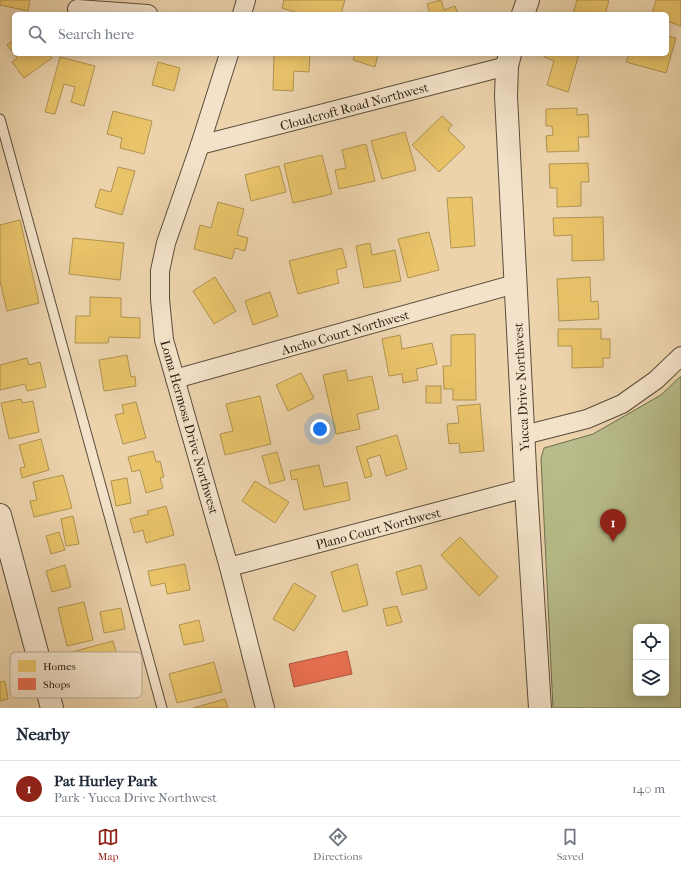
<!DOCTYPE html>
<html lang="en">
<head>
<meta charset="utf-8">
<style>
  body { margin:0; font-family:"IM FELL French Canon",serif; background:#f2f2f3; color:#1f2937 }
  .controls { position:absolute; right:12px; bottom:12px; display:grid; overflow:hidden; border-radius:6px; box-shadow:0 2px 10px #0003 }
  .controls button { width:36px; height:36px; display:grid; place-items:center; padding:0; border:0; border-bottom:1px solid #e0e1e3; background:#fff; color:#1f2937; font:20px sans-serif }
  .you { position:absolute; left:320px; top:429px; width:14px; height:14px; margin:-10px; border:3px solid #fff; border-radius:50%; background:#1a73e8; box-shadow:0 0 0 6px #1a73e833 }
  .badge { display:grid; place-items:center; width:26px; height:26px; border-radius:50%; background:#8f2418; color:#fff; font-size:13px; font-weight:700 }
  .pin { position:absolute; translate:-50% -33px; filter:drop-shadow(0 1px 2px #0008) }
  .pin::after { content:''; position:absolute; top:21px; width:14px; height:12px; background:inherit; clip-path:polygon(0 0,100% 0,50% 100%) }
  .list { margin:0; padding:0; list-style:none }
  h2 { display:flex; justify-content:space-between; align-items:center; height:52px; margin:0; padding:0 16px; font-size:17px }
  h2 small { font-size:13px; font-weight:400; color:#747a83 }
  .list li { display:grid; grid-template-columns:26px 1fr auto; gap:12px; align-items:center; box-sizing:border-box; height:56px; padding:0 16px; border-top:1px solid #e0e1e3 }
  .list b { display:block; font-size:15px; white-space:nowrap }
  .list p { margin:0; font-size:13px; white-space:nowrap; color:#747a83 }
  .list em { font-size:13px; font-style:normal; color:#747a83 }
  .icon { flex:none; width:22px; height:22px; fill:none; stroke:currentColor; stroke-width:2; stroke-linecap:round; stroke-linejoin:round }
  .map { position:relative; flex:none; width:681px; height:708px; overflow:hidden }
  .search { position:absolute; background:#fff; box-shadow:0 2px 10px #0003; left:12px; right:12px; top:12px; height:44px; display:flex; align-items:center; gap:10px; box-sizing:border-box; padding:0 14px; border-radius:6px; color:#747a83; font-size:15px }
  .sheet { height:108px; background:#fff }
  nav { display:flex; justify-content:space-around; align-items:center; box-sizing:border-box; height:56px; border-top:1px solid #e0e1e3; background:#fff; font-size:11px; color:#747a83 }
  nav a { display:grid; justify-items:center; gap:2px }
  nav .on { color:#8f2418 }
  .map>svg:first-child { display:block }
  .green { fill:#b7bc8a; stroke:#706e50; fill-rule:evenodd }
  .homes { fill:#e9c46a; stroke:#b09350 }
  .shops { fill:#e76f51; stroke:#ae573f }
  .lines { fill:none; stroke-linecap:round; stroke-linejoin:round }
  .service-casing { stroke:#5a4d3b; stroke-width:11 }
  .minor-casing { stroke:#5a4d3b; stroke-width:20 }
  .tertiary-casing { stroke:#5a4d3b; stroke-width:24 }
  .service { stroke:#f3e2c9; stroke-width:9 }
  .minor { stroke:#f3e2c9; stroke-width:18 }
  .tertiary { stroke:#f3e2c9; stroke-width:22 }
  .labels { text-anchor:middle; stroke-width:4; stroke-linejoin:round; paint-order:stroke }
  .street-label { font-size:13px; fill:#2a2015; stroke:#f3e2c9 }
  .key { fill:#f3e2c9; stroke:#b7a893; stroke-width:1 }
  .key-label { font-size:11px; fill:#2a2015 }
</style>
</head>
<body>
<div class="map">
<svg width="681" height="708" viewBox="0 0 681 708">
  <rect width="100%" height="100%" fill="#ecd3ac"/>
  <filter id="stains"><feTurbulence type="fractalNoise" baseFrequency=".005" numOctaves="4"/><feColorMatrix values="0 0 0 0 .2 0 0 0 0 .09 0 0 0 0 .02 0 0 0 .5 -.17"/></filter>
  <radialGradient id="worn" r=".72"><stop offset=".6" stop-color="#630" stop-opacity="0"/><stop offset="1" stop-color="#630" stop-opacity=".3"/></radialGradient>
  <path class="green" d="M681,376V708H553L541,458L544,448L593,434L661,395ZM636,627H666V693H636Z"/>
  <g class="homes">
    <polygon points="0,0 30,0 28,11 0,5"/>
    <polygon points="284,0 345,0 341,14 301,14 282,8"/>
    <polygon points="441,0 444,10 455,6 458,14 430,14 427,4"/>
    <polygon points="577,0 607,0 609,1 605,14 573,14"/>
    <polygon points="656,0 681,0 681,26 667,21 667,14 652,14"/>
    <polygon points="667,36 676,38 666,73 626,62 629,54 667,54"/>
    <polygon points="14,40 14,54 49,54 52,58 24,78 12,62 17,58 7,45"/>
    <polygon points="274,54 310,54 309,72 294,71 293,91 273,90"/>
    <polygon points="355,54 378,54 375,67 353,60"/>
    <polygon points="545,54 579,54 568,92 547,85 554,61 544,57"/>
    <polygon points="60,57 95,66 84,106 71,102 75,87 64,84 55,114 45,112"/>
    <polygon points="158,62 180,68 174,91 152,85"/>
    <polygon points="577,108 577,115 588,114 589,137 578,137 579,151 547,152 546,136 553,135 552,126 546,126 546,109"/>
    <polygon points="113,111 152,121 144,154 120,148 122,138 107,134"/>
    <polygon points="442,116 452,125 448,130 465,147 439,172 412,145"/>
    <polygon points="405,132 416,170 382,179 371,141"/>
    <polygon points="366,144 375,181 339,189 335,170 346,168 342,150"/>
    <polygon points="322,155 332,194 293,203 284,164"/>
    <polygon points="588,163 589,182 581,182 581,206 557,207 557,188 550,188 549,164"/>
    <polygon points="279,166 286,192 251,201 245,175"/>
    <polygon points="118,167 135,171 122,215 95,207 100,189 111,192"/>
    <polygon points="472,197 475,246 451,248 447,198"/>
    <polygon points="218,202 244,209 237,235 248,238 245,251 235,248 232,259 194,249 200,225 211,228"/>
    <polygon points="603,217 604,260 572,261 572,235 554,236 553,218"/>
    <polygon points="20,220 39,303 7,311 0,281 0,225"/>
    <polygon points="429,232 439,270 408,278 398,239"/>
    <polygon points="73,238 124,243 120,280 69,274"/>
    <polygon points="370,243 372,255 395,250 401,281 364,288 356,246"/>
    <polygon points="342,248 347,267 336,270 339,283 298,294 289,261"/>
    <polygon points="215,277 236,311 214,324 193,291"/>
    <polygon points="590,277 591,302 598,301 599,319 559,321 557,279"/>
    <polygon points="270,292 278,316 253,325 245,301"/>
    <polygon points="90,297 121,298 121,317 140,318 140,338 109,337 108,343 75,343 76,316 90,316"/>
    <polygon points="558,329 601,329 601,339 610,339 610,358 603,358 603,367 572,368 572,346 558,346"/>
    <polygon points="475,334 476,400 453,400 453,389 444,389 443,366 451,366 451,335"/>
    <polygon points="400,335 402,349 432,343 437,364 416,369 418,380 403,383 402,374 389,376 382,339"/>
    <polygon points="127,355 131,377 135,376 136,386 104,391 99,360"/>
    <polygon points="27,358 29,365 40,362 46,387 27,391 25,384 0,390 0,365"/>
    <polygon points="346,370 348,381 372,376 379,409 357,414 360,429 336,434 323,375"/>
    <polygon points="301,373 314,398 288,411 276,385"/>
    <rect x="426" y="386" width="15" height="17"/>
    <polygon points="260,396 271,444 225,455 220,434 233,431 226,404"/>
    <polygon points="21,399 22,403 33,401 39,432 9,439 1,403"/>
    <polygon points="136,402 146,438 123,444 115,415 124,413 122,405"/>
    <polygon points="480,404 484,451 460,453 459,443 449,444 447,424 459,423 457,406"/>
    <polygon points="397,435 407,469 386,476 380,455 367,459 372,476 365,478 356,447"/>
    <polygon points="41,439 49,470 22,478 20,468 25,467 19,445"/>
    <polygon points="153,451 156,462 160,461 164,477 160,478 163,488 146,493 140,470 132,472 128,457"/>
    <polygon points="277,452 285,480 270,484 262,456"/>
    <polygon points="319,465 324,487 347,482 350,500 304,510 297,479 292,480 290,471"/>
    <polygon points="63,475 72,508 34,517 30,501 37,500 33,482"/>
    <polygon points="127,478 131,503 116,506 111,481"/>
    <polygon points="255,481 289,502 275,523 242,501"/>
    <polygon points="166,506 174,535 146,543 143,530 134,533 130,519 149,514 147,511"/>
    <polygon points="73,516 79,544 66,546 61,519"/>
    <polygon points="59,532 65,550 51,554 46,536"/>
    <polygon points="460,537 498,577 479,596 441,555"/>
    <polygon points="185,564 190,590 167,594 165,583 151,586 148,571"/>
    <polygon points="357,564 368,605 343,612 331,572"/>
    <polygon points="65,565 71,587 52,592 46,571"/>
    <polygon points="421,565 427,589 402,595 396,572"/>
    <polygon points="294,583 316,596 294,631 273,619"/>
    <polygon points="84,602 93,640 67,646 58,608"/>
    <polygon points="397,606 402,622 387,626 383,609"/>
    <polygon points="121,608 125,629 104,633 100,612"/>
    <polygon points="199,620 204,641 184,645 179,625"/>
    <polygon points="113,641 122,672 83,683 78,666 72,668 68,653"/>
    <polygon points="214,662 222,692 177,703 169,674"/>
    <polygon points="5,681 8,699 0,701 0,682"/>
    <polygon points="225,699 228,708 193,708"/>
  </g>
  <polygon class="shops" points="347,651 352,674 294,687 289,664"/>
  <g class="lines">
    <g class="service-casing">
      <polyline id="service" points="0,119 162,708"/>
    </g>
    <g class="minor-casing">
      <g id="minor">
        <polyline points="77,9 148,14"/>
        <polyline points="242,14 246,0"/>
        <polyline points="229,54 200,145 166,243 160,271 160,299 164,340 229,567 265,708"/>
        <polyline points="200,145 507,66"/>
        <polyline points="175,379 515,284"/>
        <polyline points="524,435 587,419 622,404 656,380 681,356"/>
        <polyline points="229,567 526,488"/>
      </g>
    </g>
    <g class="tertiary-casing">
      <g id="tertiary">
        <polyline points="523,14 528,0"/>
        <polyline points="510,54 507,66 506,96 526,488 540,708"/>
        <polyline points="0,515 52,708"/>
      </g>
    </g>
    <use href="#service" class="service"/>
    <use href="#minor" class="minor"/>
    <use href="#tertiary" class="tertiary"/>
  </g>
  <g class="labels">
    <g class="street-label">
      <text transform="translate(354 106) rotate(-15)" y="5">Cloudcroft Road Northwest</text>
      <text transform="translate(345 332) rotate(-16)" y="5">Ancho Court Northwest</text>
      <text transform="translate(521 387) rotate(-93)" y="5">Yucca Drive Northwest</text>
      <text transform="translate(190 427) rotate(74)" y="5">Loma Hermosa Drive Northwest</text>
      <text transform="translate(378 528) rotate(-15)" y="5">Plano Court Northwest</text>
    </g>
  </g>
  <rect x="10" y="652" width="132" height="46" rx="6" class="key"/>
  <rect x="18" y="660" width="18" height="12" fill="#e9c46a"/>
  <rect x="18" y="678" width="18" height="12" fill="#e76f51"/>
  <g class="key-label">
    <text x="43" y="670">Homes</text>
    <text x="43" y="688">Shops</text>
  </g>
  <rect width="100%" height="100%" filter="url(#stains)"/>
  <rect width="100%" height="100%" fill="url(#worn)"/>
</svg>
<div class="controls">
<button><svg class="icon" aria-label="locate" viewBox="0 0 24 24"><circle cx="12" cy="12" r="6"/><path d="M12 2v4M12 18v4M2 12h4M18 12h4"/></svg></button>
<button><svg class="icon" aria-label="layers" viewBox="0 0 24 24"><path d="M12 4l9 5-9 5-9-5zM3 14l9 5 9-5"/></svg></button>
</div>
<div class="you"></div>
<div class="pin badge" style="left:613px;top:542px">1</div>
<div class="search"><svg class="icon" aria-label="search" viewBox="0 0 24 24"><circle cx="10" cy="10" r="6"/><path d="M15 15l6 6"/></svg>Search here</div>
</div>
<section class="sheet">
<h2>Nearby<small></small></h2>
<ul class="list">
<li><span class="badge">1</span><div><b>Pat Hurley Park</b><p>Park · Yucca Drive Northwest</p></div><em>140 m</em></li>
</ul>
</section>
<nav>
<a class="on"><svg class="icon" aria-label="map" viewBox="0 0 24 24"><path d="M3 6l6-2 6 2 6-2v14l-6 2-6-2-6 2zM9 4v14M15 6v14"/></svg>Map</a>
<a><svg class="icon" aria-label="directions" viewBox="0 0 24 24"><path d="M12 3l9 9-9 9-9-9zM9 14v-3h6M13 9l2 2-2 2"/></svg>Directions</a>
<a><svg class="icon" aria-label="saved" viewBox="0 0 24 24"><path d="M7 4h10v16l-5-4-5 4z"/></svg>Saved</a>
</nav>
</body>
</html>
